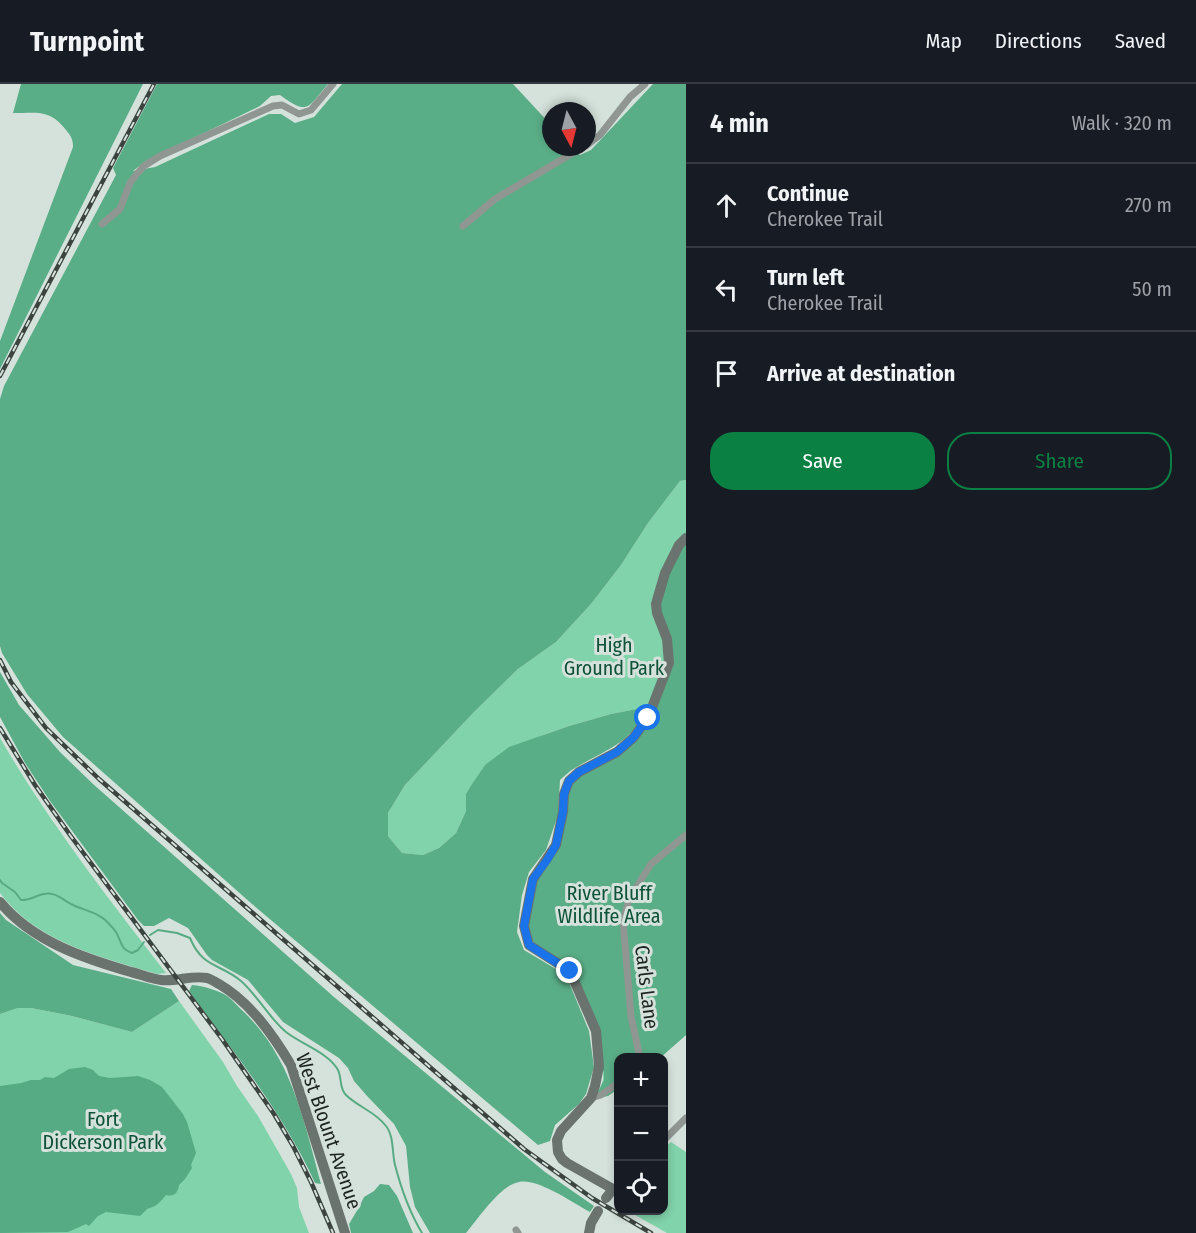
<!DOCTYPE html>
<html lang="en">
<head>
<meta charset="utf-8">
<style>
  body { margin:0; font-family:"Fira Sans Condensed",sans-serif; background:#242831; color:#f1f3f6 }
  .controls { position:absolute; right:18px; bottom:18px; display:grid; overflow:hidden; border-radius:12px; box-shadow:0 3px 9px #0003 }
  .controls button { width:54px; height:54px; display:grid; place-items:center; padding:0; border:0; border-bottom:2px solid #363941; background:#171b24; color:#f1f3f6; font:30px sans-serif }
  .compass { position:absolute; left:542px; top:18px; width:54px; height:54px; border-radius:50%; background:#171b24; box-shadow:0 3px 9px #0003; rotate:173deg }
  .stop { position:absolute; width:18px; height:18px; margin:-14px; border:4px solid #1a73e8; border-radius:50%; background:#fff }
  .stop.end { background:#1a73e8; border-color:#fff; box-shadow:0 2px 6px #0008 }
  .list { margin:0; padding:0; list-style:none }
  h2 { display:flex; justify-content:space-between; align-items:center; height:78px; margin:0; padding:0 24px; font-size:26px }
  h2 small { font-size:20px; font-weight:400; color:#9ea1a6 }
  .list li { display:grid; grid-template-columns:39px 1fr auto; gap:18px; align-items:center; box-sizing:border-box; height:84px; padding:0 24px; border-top:2px solid #363941 }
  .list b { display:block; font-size:22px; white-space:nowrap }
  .list p { margin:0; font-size:20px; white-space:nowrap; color:#9ea1a6 }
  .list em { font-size:20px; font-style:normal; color:#9ea1a6 }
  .actions { display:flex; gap:12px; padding:18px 24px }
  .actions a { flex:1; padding:14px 0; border:2px solid #0b8043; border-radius:24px; text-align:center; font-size:21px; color:#0b8043 }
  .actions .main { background:#0b8043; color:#fff }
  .icon { flex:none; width:33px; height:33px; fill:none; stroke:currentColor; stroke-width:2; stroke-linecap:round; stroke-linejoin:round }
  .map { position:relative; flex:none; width:686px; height:1149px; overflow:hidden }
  header { display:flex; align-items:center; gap:36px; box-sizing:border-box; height:84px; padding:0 30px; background:#171b24; border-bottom:2px solid #363941 }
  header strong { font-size:28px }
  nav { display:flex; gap:33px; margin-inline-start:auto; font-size:21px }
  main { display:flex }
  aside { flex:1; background:#171b24 }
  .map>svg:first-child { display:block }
  .green { fill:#80d3aa }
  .forest { fill:#5aae87 }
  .water { fill:#57ab84 }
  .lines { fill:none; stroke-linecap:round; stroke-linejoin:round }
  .stream { stroke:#57ab84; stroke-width:2 }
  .street { stroke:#909692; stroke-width:7 }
  .secondary { stroke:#6a736e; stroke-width:10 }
  .rail-casing { stroke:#3c4440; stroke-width:4.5 }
  .rail { stroke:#d5e2db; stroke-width:2; stroke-dasharray:7; stroke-linecap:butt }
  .route { stroke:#1a73e8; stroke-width:8 }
  .labels { text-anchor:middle; stroke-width:6; stroke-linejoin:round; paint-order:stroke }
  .park-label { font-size:20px; fill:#0e5238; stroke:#d5e2db }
  .street-label { font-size:20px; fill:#1d2320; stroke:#d5e2db }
</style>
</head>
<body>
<header>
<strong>Turnpoint</strong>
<nav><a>Map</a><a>Directions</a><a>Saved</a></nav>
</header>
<main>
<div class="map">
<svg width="686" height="1149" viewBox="0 0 686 1149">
  <rect width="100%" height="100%" fill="#d5e2db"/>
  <g class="green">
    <path d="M686,396V951L661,973L618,974V1005L608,1012L597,1010C602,999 607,994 599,982L617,668L652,622L611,630L569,642L543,651L485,681L466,710V727L456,749L439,764L423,771L402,769L388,752V729L405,701L474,628L518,585L556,558L591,520L621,481L648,439L680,397Z"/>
    <path d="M0,654C48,737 107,813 166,889L157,890C101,873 36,858 0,809Z"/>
    <polygon points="179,917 223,978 237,1002 258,1032 291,1090 297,1104 299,1123 309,1149 0,1149 0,930 18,924 31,924 72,932 132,948"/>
    <polygon points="671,1058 686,1068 686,1149 667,1149 628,1127 664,1126 664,1064"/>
  </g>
  <g class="forest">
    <path d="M21,0H143L0,285V257L73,63C73,55 71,52 66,46C50,25 38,29 13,29Z"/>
    <path d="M157,0H328C307,24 309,32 280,11L271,12L260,22L146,77L133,87L155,83L269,30H281L295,39L314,33L342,0H513L551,41V63H572L580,71L591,66L653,0H686V396L680,397L648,439L621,481L591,520L556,558L518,585L474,628L405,701L388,729V752L402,769L423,771L439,764L456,749L466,727V710L472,700L485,681L509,663L569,642L611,630L647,623C631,661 606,665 575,684C569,687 565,692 560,696L558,731L546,766L529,788L522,811L517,848L524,866L566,891L589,947L594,983L586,1010L579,1020L555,1041L550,1057L538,1061L252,820L63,653L27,610L2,569L0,562V315L4,302L116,91L113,84Z"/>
    <polygon points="686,454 686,951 661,973 618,974 618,1005 608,1012 599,1014 597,1010 604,996 604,988 599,982 597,957 570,887 546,871 525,849 533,795 547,776 569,697 633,654 669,579 656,520"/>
    <path d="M0,588L19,621L60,668L93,700L334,913L545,1088L594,1122L590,1128C573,1119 538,1094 519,1098C500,1101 478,1135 466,1149H430L415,1123L410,1103L406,1062L394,1040L368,1013L354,997L348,984L339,974L283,938L248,896L212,876L207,871L188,844L169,834L154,842H144L138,836L50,717L25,679L0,633Z"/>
    <polygon points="0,829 6,836 73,881 171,905 179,917 132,948 72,932 31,924 18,924 0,930"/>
    <path d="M192,901C203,902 218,906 227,912C233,916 238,923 244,928C292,975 304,1037 321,1100L315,1099C284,1030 234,969 189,907Z"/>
    <polygon points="380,1100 389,1101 397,1112 413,1149 351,1149 349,1140 358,1125 364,1113 374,1107"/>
  </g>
  <path class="water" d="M85,983L93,986L99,992L110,994L138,992L150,996L162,1003L183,1030L187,1038L196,1069L191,1081L192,1084L185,1095L179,1101C178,1109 174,1113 166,1111L160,1118L155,1122L147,1125L140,1132L106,1128L98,1132L89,1142L86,1140L68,1148L0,1149V1002L21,999L31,996H40L45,993L54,994L69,985Z"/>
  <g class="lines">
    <g class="stream">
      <path d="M0,796L2,799L15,808L21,816C32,817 41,807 52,810C59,811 66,818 73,821C86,827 101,829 110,841C113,844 117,849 118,852C123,863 121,864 132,869L138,866L144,858"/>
      <path d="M150,851L158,846L177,849L190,854C203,885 220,879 241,897C258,912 269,934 286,948C301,960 329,969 338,986C342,994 339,1004 346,1011C358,1023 376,1028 386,1042C394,1052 392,1069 395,1081C401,1104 410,1129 422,1149"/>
    </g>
    <g class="street">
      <polyline points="587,61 600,51 630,13 645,0"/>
      <polyline points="102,140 120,125 130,99 136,91 144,82 160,72 273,22 282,21 299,30 311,26 333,0"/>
      <polyline points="463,142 495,115 583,63"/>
      <polyline points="640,974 631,932 623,837 629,815 651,780 686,751"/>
      <polyline points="591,1014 601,1011 618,999"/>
      <polyline points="664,1056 686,1034"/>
      <polyline points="516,1146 518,1149"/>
    </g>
    <g class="secondary">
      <path d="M0,818C32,857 83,874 131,888C140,890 151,895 161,896C176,898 192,891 207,894C211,895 215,898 219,900C250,918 273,951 291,981L345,1149"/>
      <polyline points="606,1114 613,1105 567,1079 562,1075 558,1068 557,1056 561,1047 591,1014 595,1002 599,982 596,947 570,887 529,861 524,842 533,795 556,761 563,728 564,710 569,697 579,688 617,668 633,654 648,634 669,579 667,555 657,529 656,520 665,489 679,461 686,454"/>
      <polyline points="589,1149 591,1139 598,1127"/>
    </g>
    <g class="rail-casing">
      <g id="rail">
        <polyline points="0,292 154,0"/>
        <polyline points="0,576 11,598 46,644 99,695 524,1065 592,1114 651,1149"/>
        <polyline points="0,644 35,701 70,751 222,955 274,1030 293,1062 311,1098 333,1149"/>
      </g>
    </g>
    <use href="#rail" class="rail"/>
  </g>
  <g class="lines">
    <polyline class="route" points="570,887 529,861 524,842 533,795 547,776 556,761 563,728 564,710 569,697 579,688 617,668 633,654 648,634"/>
  </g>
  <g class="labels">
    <g class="park-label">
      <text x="614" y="568">High<tspan x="614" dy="23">Ground Park</tspan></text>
      <text x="609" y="816">River Bluff<tspan x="609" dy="23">Wildlife Area</tspan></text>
      <text x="103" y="1042">Fort<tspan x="103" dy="23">Dickerson Park</tspan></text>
    </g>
    <g class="street-label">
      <text transform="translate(647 903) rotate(83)" y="7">Carls Lane</text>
      <text transform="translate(329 1047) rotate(71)" y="7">West Blount Avenue</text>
    </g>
  </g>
</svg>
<div class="controls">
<button>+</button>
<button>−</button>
<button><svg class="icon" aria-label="locate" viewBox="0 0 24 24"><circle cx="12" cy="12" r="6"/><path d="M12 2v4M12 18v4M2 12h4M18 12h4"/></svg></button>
</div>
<svg class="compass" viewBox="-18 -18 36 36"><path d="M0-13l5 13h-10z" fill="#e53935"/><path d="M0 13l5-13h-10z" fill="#9ea1a6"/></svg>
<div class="stop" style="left:648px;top:634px"></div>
<div class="stop end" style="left:570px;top:887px"></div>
</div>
<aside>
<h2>4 min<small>Walk · 320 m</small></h2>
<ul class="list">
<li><svg class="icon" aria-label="ahead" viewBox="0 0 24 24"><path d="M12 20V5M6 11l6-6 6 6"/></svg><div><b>Continue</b><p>Cherokee Trail</p></div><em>270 m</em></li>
<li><svg class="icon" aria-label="left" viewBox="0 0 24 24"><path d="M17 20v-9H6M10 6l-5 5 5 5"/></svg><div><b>Turn left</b><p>Cherokee Trail</p></div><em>50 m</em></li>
<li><svg class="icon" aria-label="arrive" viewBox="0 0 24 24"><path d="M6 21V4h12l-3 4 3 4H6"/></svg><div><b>Arrive at destination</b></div></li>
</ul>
<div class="actions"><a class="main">Save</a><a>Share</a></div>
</aside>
</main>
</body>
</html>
